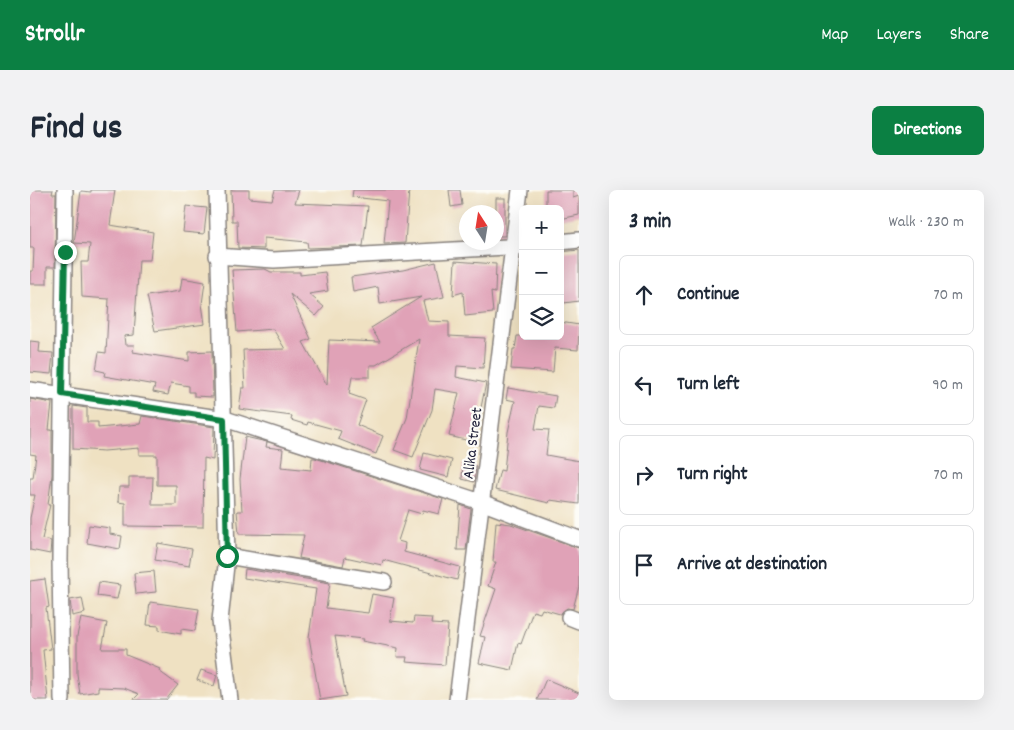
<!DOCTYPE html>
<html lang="en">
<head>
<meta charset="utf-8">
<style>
  body { margin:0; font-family:Dekko,sans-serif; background:#f2f2f3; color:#1f2937 }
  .controls { position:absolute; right:15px; top:15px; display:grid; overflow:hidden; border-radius:8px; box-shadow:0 5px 20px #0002 }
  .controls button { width:45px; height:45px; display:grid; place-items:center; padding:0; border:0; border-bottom:1px solid #e0e1e3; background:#fff; color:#1f2937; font:25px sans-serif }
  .compass { position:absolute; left:429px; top:15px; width:45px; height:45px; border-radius:50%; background:#fff; box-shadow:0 5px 20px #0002; rotate:348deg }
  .stop { position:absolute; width:15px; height:15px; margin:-11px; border:4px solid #0b8043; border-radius:50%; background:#fff }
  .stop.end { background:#0b8043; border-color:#fff; box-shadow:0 1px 5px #0008 }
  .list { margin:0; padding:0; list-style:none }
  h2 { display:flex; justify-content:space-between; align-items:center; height:65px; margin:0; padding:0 20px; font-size:21px }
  h2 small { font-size:16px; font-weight:400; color:#747a83 }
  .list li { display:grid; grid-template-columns:32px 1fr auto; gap:15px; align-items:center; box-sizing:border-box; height:80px; margin:0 10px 10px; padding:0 10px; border:1px solid #e0e1e3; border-radius:8px }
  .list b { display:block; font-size:19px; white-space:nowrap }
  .list em { font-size:16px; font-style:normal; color:#747a83 }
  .icon { flex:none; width:28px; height:28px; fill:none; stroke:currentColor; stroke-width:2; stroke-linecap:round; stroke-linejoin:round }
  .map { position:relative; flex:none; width:549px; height:510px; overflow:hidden; border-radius:8px }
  header { display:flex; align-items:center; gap:30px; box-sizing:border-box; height:70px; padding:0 25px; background:#0b8043; color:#fff }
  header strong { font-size:24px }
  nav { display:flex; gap:28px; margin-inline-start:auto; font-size:18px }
  .intro { display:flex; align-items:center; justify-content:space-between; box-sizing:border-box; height:120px; padding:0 30px }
  h1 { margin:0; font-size:35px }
  .button { padding:12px 22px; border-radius:8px; background:#0b8043; color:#fff; font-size:18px; font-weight:700 }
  main { display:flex; gap:30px; padding:0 30px }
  aside { flex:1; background:#fff; border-radius:8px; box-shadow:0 5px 20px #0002 }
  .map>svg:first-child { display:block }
  .building { fill:#e0a2b7 }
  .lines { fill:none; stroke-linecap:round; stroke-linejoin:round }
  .street-casing { stroke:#88827e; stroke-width:18 }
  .street { stroke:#fff; stroke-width:15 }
  .route { stroke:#0b8043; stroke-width:6 }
  .labels { text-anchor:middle; stroke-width:4.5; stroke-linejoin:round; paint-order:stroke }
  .street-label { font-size:16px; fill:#22223b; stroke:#fdfcf7 }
</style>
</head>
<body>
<header>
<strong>Strollr</strong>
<nav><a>Map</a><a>Layers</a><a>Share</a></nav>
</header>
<div class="intro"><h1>Find us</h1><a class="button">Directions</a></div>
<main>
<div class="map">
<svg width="549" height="510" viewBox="0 0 549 510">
  <rect width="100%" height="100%" fill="#fdfcf7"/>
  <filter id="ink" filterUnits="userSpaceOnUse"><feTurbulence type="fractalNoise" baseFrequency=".02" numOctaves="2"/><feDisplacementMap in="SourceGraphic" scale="10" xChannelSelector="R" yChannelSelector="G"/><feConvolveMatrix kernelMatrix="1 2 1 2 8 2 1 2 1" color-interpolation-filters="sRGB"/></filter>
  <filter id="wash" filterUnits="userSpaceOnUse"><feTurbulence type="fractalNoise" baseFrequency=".0096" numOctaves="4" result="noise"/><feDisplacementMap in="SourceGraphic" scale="20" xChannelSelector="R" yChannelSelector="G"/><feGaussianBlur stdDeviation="1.12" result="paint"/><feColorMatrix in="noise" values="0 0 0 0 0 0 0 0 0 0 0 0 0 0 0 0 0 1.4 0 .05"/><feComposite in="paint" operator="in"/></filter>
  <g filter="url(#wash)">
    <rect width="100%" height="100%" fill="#efe1c2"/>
    <g id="blocks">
      <g class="building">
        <polygon points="0,0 23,0 22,4 26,4 25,77 17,77 17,94 0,94 0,81 3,81 4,58 0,58"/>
        <polygon points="61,0 85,0 80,35 123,42 120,70 109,70 104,145 94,146 95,155 104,155 103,162 159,171 159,162 182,161 183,207 164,206 164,202 159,202 159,196 141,193 138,205 123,202 125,195 74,186 75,182 66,180 69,162 76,163 79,109 52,107 51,72 58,72 60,54 44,53 51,1 61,2"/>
        <polygon points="201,0 219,0 219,8 242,10 245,0 269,0 265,13 338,16 333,56 278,58 277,52 234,48 234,59 208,58 207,31 202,31"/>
        <polygon points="323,0 379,0 375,53 354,54 358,11 322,7"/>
        <polygon points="419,0 430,0 432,15 421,17"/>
        <polygon points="516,0 543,0 543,8 549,6 549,25 530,29 530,19 516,19"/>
        <rect x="466" y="8" width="9" height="38"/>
        <polygon points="156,16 177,18 174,44 153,42"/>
        <polygon points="549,60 549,111 534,113 532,100 530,101 530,62"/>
        <polygon points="425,71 466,74 465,103 461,102 463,123 435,126 433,102 423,105"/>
        <polygon points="406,72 414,107 393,111 398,131 419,132 419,146 455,148 453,178 427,176 426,187 456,193 444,252 419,246 429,203 405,199 402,220 383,267 364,260 377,228 389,149 346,175 340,175 340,187 322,187 319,204 336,210 327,235 353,246 346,264 308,249 311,241 278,232 277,235 261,230 262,226 209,219 212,198 215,198 213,160 255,159 243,139 207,142 202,80 235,79 241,82 270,82 270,85 295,82 298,101 279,104 294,117 286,126 260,104 281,149 273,152 297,195 299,150 350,152 341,138 391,107 350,114 348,97 323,102 321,87 373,80"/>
        <polygon points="152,88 175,92 172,114 175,134 125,141 117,106 150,101"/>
        <polygon points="530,132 549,135 548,160 525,158 523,182 481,179 483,159 485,159 487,146 530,146"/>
        <polygon points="0,151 10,152 9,162 23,163 21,184 0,182"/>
        <polygon points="478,198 526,206 524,218 509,216 505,239 519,240 516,265 549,271 549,314 520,310 519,313 465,300 470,280 474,281 478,242 485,211 476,209"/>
        <polygon points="0,209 22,213 19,240 22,240 22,285 18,315 20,315 12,349 21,351 20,364 0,360 0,328 5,305 0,305 0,288 3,288 6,265 0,264"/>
        <polygon points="43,216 57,218 57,232 68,232 68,238 110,234 112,226 184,237 183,270 174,268 173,337 95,336 95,313 88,312 89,297 99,297 99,287 123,287 122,315 146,315 146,295 127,295 127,265 109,265 109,258 74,261 43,259"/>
        <polygon points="215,247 237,252 236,257 253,259 251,277 281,280 282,268 285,268 413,309 409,324 393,320 392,324 378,320 368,351 375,353 374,362 430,377 427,390 353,370 352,375 315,367 313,376 269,368 274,345 209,344 207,321 212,321 210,289"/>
        <polygon points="394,263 422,270 418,287 390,280"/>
        <polygon points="433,273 446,276 444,292 432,289"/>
        <polygon points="430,315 441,319 436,360 427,360"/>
        <polygon points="466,332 481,334 549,358 549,396 543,419 537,418 530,424 512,419 510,423 503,421 491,454 488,453 482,480 449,473 455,447 450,446 466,399 458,396 466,372 463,372"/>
        <polygon points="59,335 80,338 80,344 92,346 90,359 57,353"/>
        <polygon points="128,353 162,359 159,376 125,370"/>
        <polygon points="215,379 300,393 296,418 338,423 342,404 364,408 360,431 383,433 384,427 402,428 401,434 418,435 415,475 376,472 377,467 367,467 368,458 332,451 333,449 305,446 316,506 290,510 279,447 286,399 214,388"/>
        <polygon points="124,381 126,402 106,404 104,383"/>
        <polygon points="15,389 19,417 16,418 21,459 13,460 18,510 0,510 0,391"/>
        <polygon points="69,392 90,395 87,409 67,406"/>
        <polygon points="52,408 55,423 42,426 40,410"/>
        <polygon points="120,412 169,419 165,441 151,439 151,444 129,440 129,436 117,435"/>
        <polygon points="51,428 77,433 72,459 96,459 96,465 130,479 129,481 148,495 136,510 103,510 109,504 94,498 68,497 68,501 50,504 47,484 47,446"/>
        <polygon points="171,480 187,485 184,496 167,490"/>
        <polygon points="516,489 549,503 549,510 507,510"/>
      </g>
    </g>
  </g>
  <g filter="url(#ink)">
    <use href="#blocks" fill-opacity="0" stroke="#88827e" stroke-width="1"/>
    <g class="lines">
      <g class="street-casing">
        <g id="street">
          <polyline points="187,0 197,366 190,431 200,510"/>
          <polyline points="530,52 549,50"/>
          <polyline points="187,66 244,70 493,56"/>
          <polyline points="0,200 195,229 451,312 549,349"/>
          <polyline points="197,366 354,392"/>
          <polyline points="539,427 549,431"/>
          <polyline points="32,510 30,370 35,0"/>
          <polyline points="427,510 490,0"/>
        </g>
      </g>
      <use href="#street" class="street"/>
    </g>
  </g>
  <g class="lines" filter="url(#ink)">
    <polyline class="route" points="35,62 32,204 194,229 197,366"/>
  </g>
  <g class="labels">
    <g class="street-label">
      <text transform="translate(441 253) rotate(-83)" y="6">Alika Street</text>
    </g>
  </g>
</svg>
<div class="controls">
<button>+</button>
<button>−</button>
<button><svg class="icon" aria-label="layers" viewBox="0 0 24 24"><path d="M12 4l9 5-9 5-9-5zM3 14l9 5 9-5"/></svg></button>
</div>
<svg class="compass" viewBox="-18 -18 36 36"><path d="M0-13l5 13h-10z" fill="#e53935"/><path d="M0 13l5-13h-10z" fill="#747a83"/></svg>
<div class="stop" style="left:197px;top:366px"></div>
<div class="stop end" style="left:35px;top:62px"></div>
</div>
<aside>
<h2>3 min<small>Walk · 230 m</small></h2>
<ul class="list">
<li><svg class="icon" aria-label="ahead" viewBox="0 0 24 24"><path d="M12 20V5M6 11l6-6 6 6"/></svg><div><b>Continue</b></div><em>70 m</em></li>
<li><svg class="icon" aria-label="left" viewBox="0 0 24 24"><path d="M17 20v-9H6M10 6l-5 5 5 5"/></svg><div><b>Turn left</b></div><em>90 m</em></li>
<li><svg class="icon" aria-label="right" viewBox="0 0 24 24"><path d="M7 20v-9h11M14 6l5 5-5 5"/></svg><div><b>Turn right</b></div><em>70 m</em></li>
<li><svg class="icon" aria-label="arrive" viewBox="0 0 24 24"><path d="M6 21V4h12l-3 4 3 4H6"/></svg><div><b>Arrive at destination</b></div></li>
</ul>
</aside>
</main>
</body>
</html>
